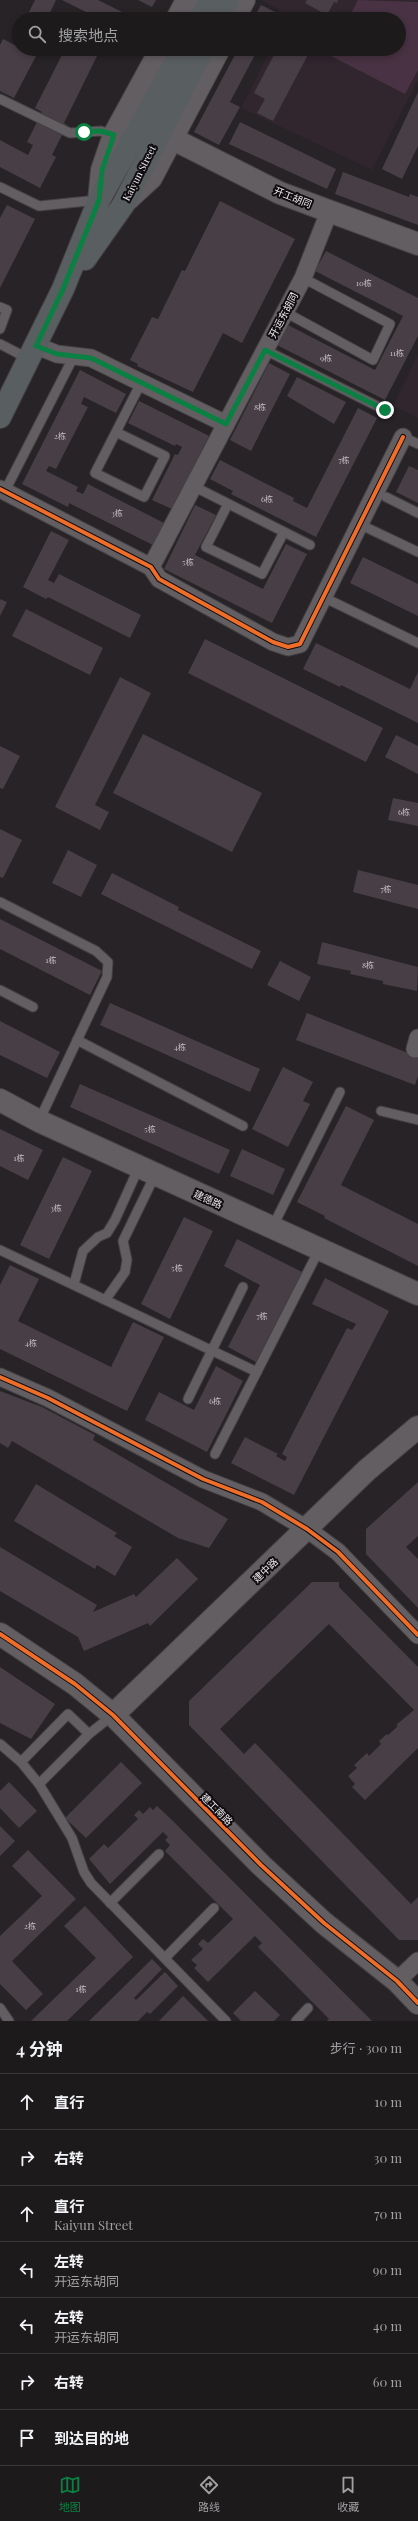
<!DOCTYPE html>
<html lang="zh">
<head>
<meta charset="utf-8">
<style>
  body { margin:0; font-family:"Playfair Display","Noto Sans SC",serif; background:#2a2729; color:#f1f3f6 }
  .stop { position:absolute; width:12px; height:12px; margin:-9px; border:3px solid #0b8043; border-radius:50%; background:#fff }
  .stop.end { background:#0b8043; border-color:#fff; box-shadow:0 1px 4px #0008 }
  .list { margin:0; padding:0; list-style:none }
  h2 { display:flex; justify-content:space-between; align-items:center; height:52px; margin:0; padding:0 16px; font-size:17px }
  h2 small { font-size:13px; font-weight:400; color:#a0a1a3 }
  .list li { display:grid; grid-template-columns:26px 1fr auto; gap:12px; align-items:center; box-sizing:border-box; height:56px; padding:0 16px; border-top:1px solid #3b383b }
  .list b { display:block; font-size:15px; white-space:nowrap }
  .list p { margin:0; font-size:13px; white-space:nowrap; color:#a0a1a3 }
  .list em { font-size:13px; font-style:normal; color:#a0a1a3 }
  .icon { flex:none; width:22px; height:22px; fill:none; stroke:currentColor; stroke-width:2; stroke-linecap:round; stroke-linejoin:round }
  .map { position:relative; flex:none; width:418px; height:2021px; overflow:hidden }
  .search { position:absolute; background:#1d1a1c; box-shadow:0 2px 6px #0003; left:12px; right:12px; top:12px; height:44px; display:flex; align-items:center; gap:10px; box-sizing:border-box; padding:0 14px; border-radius:22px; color:#a0a1a3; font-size:15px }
  .sheet { height:444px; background:#1d1a1c }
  nav { display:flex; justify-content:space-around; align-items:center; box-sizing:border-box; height:56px; border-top:1px solid #3b383b; background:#1d1a1c; font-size:11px; color:#a0a1a3 }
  nav a { display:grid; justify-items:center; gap:2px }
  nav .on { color:#0b8043 }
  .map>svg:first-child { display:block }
  .built { fill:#31252e }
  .green { fill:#483243 }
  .building { fill:#483f46 }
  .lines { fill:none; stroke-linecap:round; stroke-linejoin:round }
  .service-casing { stroke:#444143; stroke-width:11 }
  .minor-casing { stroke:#444143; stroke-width:19 }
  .tertiary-casing { stroke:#444143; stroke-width:24 }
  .primary-casing { stroke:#444143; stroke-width:24 }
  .service { stroke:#625e61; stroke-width:9 }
  .minor { stroke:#625e61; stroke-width:17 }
  .tertiary { stroke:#625e61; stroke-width:22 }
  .primary { stroke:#595e61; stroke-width:22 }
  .cycleway-casing { stroke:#0f0c0f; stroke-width:6 }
  .cycleway { stroke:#ee6e29; stroke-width:4 }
  .route { stroke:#0b8043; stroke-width:5 }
  .labels { text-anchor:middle; stroke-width:4; stroke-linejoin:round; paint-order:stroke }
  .number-label { font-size:8px; fill:#c4bec3 }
  .street-label { font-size:10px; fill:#eee9ed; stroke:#0f0c0f }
</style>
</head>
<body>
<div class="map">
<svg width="418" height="2021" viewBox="0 0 418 2021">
  <rect width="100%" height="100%" fill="#272326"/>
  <g class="built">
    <polygon points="261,0 418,0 418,80 372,170 241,108 271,49 399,49 399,19 286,19 288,15"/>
    <polygon points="418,354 418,418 393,406"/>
  </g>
  <polygon class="green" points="358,0 418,2 418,70 405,94 329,55 332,49 399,49 399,19 348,19"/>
  <g class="building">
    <polygon points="35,0 56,0 47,19 29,12"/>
    <polygon points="62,0 98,0 136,19 100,19"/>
    <polygon points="138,0 156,0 152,7"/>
    <polygon points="307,0 338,0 337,3 334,2 327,15 305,3"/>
    <polygon points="261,5 277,13 274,19 253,19"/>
    <polygon points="3,39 36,56 14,98 0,91 0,45"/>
    <polygon points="65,49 88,49 98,54 64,123 67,125 52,155 56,157 40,188 0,167 0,140 28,155 33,145 27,142 42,112 35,108"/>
    <polygon points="238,49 258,49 230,102 240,107 219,145 194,132"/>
    <polygon points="277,49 311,49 273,121 257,113 265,99 254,93"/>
    <polygon points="418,92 418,146 402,179 382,169"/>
    <polygon points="240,122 336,169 327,189 229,144"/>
    <polygon points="343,172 409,197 410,194 418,197 418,225 335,194"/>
    <polygon points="220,201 295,239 242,343 223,333 193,392 137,366 138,364 130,360 152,317 158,319 182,270 185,271"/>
    <polygon points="7,205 35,219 0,288 0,218"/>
    <polygon points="326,251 418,298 418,336 385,400 277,345 288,325 375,370 403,316 315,271"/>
    <polygon points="269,363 290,374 251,451 230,440"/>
    <polygon points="80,370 126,394 116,413 84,397 81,404 88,407 56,469 49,466 46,471 78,487 76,491 83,494 88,484 164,523 153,545 69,503 68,507 22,484"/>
    <polygon points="297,377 346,402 334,424 287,396"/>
    <polygon points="139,401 209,436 172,509 152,500 175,454 178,455 182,447 176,444 175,446 128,423"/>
    <polygon points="358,408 377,418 316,537 231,494 233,491 210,479 220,460 294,498 293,501 307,508"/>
    <polygon points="409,466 418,470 418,503 396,492"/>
    <polygon points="195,505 216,515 195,555 263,589 286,544 307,554 272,623 164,569"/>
    <polygon points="51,531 69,540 48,580 54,583 59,574 141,615 130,638 48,597 46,599 23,587"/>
    <polygon points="363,557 418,584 418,616 350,583"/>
    <polygon points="0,599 7,602 0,616"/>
    <polygon points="26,609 103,648 90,675 12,636"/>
    <polygon points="205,639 383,728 366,762 188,673"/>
    <polygon points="316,643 410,689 418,672 418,723 341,685 340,687 303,669"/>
    <polygon points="120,677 151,693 95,805 109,812 100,830 55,807"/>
    <polygon points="143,734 262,793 232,852 113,793"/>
    <polygon points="396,735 418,746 418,774 385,757"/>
    <polygon points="0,746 20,756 3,789 0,788"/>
    <polygon points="393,798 418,803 418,826 388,820"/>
    <polygon points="0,829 22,840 3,878 0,877"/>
    <polygon points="68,850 97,865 81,897 52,883"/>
    <polygon points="358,870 418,885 418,909 353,892"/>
    <polygon points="112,873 179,907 178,910 261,951 252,969 101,894"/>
    <polygon points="0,919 102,971 90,995 0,949"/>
    <polygon points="322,942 418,967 417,991 383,984 383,981 350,974 351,971 317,964"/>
    <polygon points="280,961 311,977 299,1001 267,985"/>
    <polygon points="110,1003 260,1069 250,1092 100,1025"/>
    <polygon points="307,1013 418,1057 418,1076 415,1085 296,1040"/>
    <polygon points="0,1021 60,1052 47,1078 0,1055"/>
    <polygon points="283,1067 313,1082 303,1101 310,1104 288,1147 252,1129"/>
    <polygon points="80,1084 230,1150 219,1174 70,1107"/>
    <polygon points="346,1106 374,1120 341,1185 418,1224 418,1266 324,1218 325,1216 297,1202"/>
    <polygon points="0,1129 43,1150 28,1180 0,1166"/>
    <polygon points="242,1149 285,1169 273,1195 230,1176"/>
    <polygon points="63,1157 92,1171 49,1259 20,1245"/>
    <polygon points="184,1217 213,1231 170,1319 141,1304"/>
    <polygon points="237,1239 302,1272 256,1362 228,1347 260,1285 224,1266"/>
    <polygon points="10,1265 39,1279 18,1321 111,1367 133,1322 164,1337 127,1411 0,1349 0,1285"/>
    <polygon points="325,1278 389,1311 294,1495 231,1463 245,1437 278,1454 276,1456 285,1461 287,1457 282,1454 347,1328 352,1330 356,1324 312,1304"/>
    <polygon points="216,1366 243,1381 207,1452 145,1420 159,1392 194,1410"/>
    <polygon points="0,1391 42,1407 95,1435 93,1440 228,1519 209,1548 178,1538 12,1441 8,1448 0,1443"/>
    <polygon points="418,1482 418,1536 406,1547 418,1559 418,1608 366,1554 366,1529"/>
    <polygon points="36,1484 117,1533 114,1536 132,1547 115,1576 97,1565 95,1569 14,1521"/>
    <polygon points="0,1547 97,1605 93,1612 134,1594 136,1597 177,1558 198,1579 150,1626 148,1623 84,1651 78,1637 0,1591"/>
    <polygon points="312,1582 339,1582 339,1587 418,1667 418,1748 365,1800 352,1787 355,1784 348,1776 357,1768 354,1765 367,1753 369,1756 381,1744 379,1741 387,1734 388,1735 398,1726 396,1725 414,1710 329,1624 220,1729 244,1754 255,1743 411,1904 418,1897 418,1940 399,1940 189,1725 189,1701"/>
    <polygon points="0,1667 55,1704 31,1739 0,1723"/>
    <polygon points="121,1762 142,1783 86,1838 65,1818"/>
    <polygon points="9,1782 37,1811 19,1828 0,1808 0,1791"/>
    <polygon points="157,1806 173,1821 372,2021 327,2021 329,2019 258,1947 262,1943 255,1936 208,1982 194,1968 197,1965 191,1960 203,1949 198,1944 203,1939 208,1943 233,1919 165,1851 170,1845 165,1840 168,1837 163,1832 110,1884 89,1859 104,1844 108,1848 138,1819 134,1815 139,1810 143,1814 150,1807 153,1810"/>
    <polygon points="0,1826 15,1841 0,1856"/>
    <polygon points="28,1850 76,1899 12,1961 43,1994 26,2010 0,1984 0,1936 42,1896 12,1866"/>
    <polygon points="85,1906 133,1957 67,2021 31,2021 96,1958 64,1926"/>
    <polygon points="152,1959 162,1969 134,1998 136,2000 165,1972 178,1986 150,2014 147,2012 138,2021 89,2021"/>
    <polygon points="255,1991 280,2015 274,2021 241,2021 233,2013"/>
    <polygon points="183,1996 208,2021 159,2021"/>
  </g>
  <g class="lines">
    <g class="service-casing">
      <g id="service">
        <polyline points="0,99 70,133 101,131 114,135"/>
        <polyline points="0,187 39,206 98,200"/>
        <polyline points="0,307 7,310 0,329"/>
        <polyline points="285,312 373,360 390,324 303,278"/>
        <polyline points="0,344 29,359"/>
        <polyline points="265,350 385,410"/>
        <polyline points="116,432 165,456 144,497 95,473 141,383"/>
        <polyline points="403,437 418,444"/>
        <polyline points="193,486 310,545"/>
        <polyline points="5,491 74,356"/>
        <polyline points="386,497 418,513"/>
        <polyline points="228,504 206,547 262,574 284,532"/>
        <polyline points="359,524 418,552"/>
        <polyline points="323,597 418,643"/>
        <polyline points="0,902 96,951 108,962 107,977 39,1121"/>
        <polyline points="0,990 33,1007"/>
        <polyline points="77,1040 243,1126"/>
        <polyline points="381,1111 418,1120"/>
        <polyline points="272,1228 340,1092"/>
        <polyline points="0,1250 257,1372"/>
        <polyline points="74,1284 83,1251 98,1237 107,1233 115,1220 139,1167"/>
        <polyline points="106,1299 125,1272 127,1260 123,1241 155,1175"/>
        <polyline points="188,1399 243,1287"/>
        <polyline points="215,1454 319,1250"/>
        <polyline points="113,1715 89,1734 39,1784 72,1838 84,1872 91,1883 226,2021"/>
        <polyline points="0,1744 21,1762 39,1784"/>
        <polyline points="21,1762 68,1714 89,1734"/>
        <polyline points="110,1903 159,1854"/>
        <polyline points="165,1958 214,1908"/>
        <polyline points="0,2008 9,2021"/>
        <polyline points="296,2021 308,2008"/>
      </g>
    </g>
    <g class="minor-casing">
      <g id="minor">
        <polyline points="37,346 57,354 91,358 226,424 303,278 329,212"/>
        <polyline points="0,489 151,567 159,579 273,642 288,647 300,644 403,437"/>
        <polyline points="151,567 226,424"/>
        <polyline points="415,1049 418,1038"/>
        <polyline points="0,1377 48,1398 203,1479 262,1502 307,1529 338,1552 418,1635"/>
        <polyline points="397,1981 418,1961"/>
      </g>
    </g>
    <g class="tertiary-casing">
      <g id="tertiary">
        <polyline points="177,19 187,0"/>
        <polyline points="234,19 244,0"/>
        <polyline points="173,139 280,193 418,244"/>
        <polyline points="99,200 102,170 114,135 161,49"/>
        <polyline points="126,201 151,178 219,49"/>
        <polyline points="0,1100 39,1121 418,1294"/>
        <polyline points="0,1634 75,1684 113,1715 261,1865 324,1923 397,1981 418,2003"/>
        <polyline points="113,1715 367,1470 418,1427"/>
      </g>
    </g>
    <g class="primary-casing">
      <g id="primary">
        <polyline points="200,19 211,0"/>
        <polyline points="218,19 228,0"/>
        <polyline points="85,259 123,205 203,49"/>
        <polyline points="0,417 63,289 99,200 183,49"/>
      </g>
    </g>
    <use href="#service" class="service"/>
    <use href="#minor" class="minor"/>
    <use href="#tertiary" class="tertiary"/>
    <use href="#primary" class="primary"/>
    <g class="cycleway-casing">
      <g id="cycleway">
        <polyline points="0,489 151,567 159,579 273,642 288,647 300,644 403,437"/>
        <polyline points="0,1377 48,1398 203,1479 262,1502 307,1529 338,1552 418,1635"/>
        <polyline points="0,1634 75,1684 113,1715 261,1865 324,1923 397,1981 418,2003"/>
      </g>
    </g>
    <use href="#cycleway" class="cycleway"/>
  </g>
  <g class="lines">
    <polyline class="route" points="84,132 101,131 114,135 102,170 99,200 63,289 36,346 57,354 91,358 226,424 265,350 385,410"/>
  </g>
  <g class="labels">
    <g class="number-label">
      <text x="364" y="286">10栋</text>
      <text x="397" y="356">11栋</text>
      <text x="326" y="361">9栋</text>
      <text x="260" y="410">8栋</text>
      <text x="60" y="439">2栋</text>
      <text x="344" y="463">7栋</text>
      <text x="267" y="502">6栋</text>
      <text x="117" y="516">3栋</text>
      <text x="188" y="565">5栋</text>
      <text x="404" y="815">6栋</text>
      <text x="386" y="892">7栋</text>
      <text x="51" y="963">1栋</text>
      <text x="368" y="968">8栋</text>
      <text x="180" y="1050">4栋</text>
      <text x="150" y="1132">5栋</text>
      <text x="19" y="1161">1栋</text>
      <text x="56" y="1211">3栋</text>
      <text x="177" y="1271">5栋</text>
      <text x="262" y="1319">7栋</text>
      <text x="31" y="1346">4栋</text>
      <text x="215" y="1404">6栋</text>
      <text x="30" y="1929">2栋</text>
      <text x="81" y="1992">1栋</text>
    </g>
    <g class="street-label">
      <text transform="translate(139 173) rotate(-63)" y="4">Kaiyun Street</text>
      <text transform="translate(293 197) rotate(22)" y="4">开工胡同</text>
      <text transform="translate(283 315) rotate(-62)" y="4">开运东胡同</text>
      <text transform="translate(208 1199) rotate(24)" y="4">建德路</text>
      <text transform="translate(265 1570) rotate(-44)" y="4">建中路</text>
      <text transform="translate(217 1809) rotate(45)" y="4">建工南路</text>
    </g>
  </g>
</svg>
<div class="stop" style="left:84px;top:132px"></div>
<div class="stop end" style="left:385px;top:410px"></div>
<div class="search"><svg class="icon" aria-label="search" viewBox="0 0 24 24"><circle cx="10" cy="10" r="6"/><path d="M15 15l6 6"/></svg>搜索地点</div>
</div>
<section class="sheet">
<h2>4 分钟<small>步行 · 300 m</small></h2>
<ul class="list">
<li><svg class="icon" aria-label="ahead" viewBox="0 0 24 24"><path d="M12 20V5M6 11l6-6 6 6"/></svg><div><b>直行</b></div><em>10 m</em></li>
<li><svg class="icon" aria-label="right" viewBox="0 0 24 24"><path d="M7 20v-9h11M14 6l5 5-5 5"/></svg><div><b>右转</b></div><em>30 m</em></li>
<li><svg class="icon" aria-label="ahead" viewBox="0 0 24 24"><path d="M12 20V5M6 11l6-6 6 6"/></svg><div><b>直行</b><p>Kaiyun Street</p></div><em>70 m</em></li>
<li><svg class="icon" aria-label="left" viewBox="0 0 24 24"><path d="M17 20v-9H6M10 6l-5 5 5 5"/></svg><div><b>左转</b><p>开运东胡同</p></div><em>90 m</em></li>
<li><svg class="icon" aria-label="left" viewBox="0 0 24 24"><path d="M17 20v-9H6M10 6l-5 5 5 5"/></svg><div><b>左转</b><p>开运东胡同</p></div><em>40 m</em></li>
<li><svg class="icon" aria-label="right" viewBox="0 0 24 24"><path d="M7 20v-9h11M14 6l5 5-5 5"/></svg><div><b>右转</b></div><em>60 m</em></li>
<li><svg class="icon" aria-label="arrive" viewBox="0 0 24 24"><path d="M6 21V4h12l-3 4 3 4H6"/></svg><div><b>到达目的地</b></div></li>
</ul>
</section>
<nav>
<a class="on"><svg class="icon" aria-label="map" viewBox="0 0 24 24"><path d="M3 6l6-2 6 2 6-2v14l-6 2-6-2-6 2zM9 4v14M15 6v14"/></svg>地图</a>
<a><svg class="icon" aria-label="directions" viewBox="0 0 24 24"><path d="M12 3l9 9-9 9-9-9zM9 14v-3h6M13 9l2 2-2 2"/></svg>路线</a>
<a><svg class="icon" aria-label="saved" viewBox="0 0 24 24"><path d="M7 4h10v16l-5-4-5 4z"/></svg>收藏</a>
</nav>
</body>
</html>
